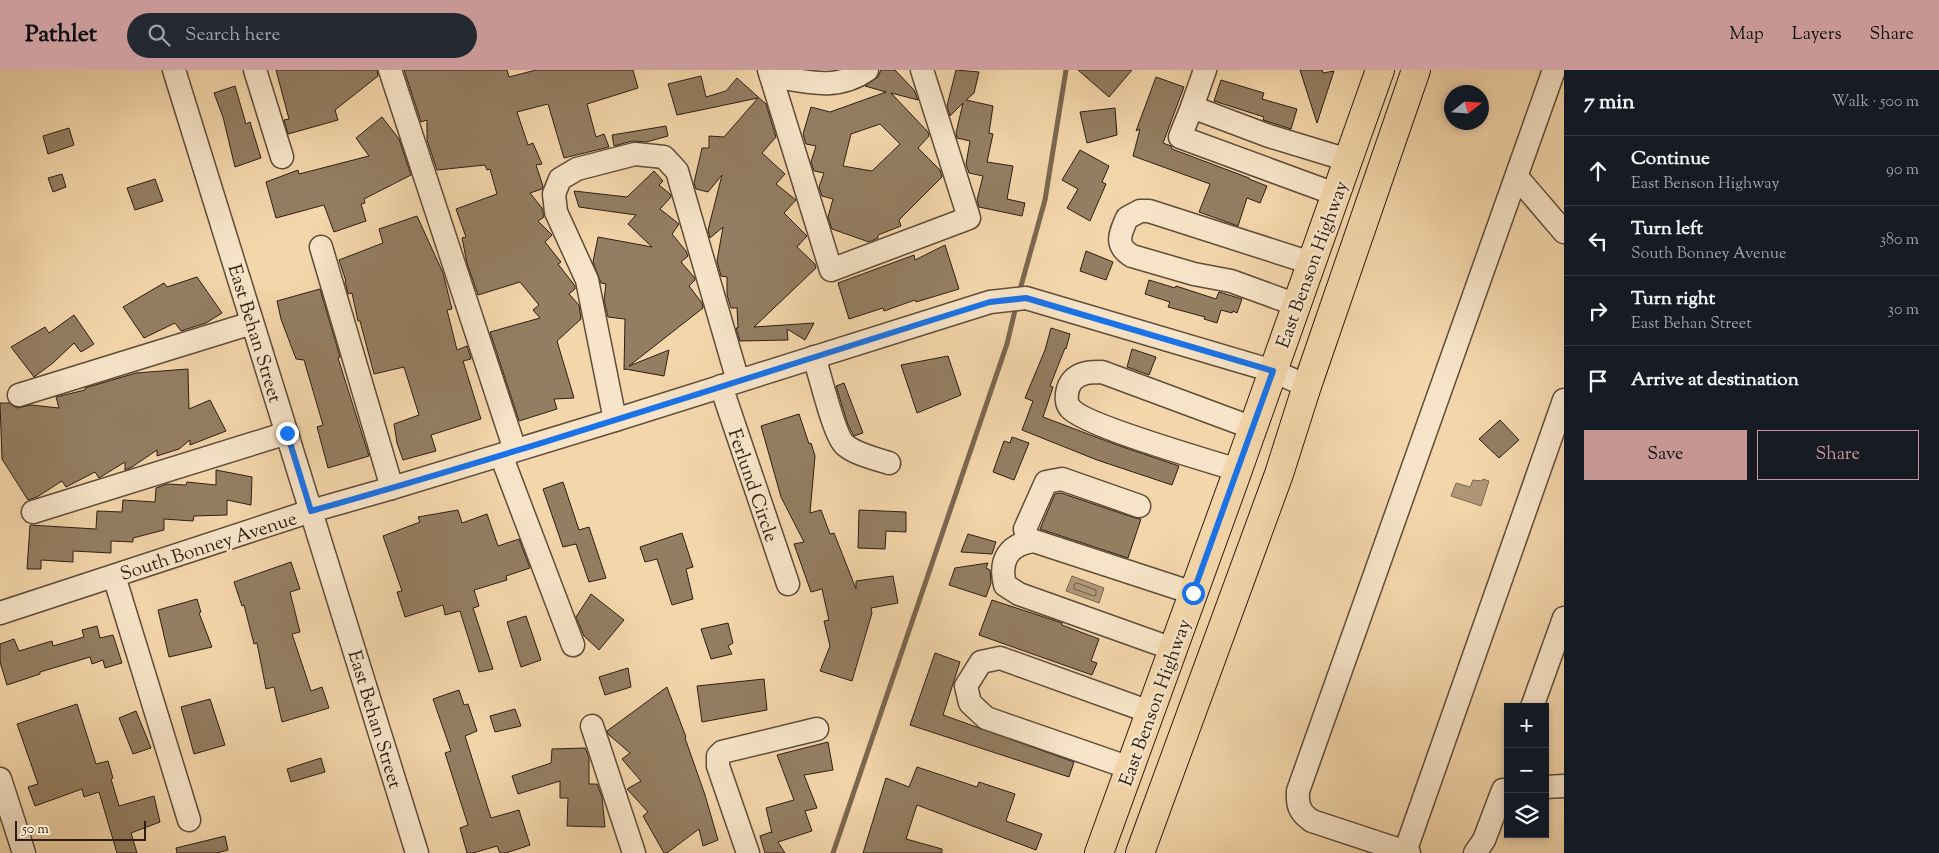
<!DOCTYPE html>
<html lang="en">
<head>
<meta charset="utf-8">
<style>
  body { margin:0; font-family:"Sorts Mill Goudy",serif; background:#242831; color:#f1f3f6 }
  .controls { position:absolute; right:15px; bottom:15px; display:grid; overflow:hidden; border-radius:0px; box-shadow:0 2px 8px #0003 }
  .controls button { width:45px; height:45px; display:grid; place-items:center; padding:0; border:0; border-bottom:1px solid #363941; background:#171b24; color:#f1f3f6; font:25px sans-serif }
  .compass { position:absolute; left:1444px; top:15px; width:45px; height:45px; border-radius:50%; background:#171b24; box-shadow:0 2px 8px #0003; rotate:73deg }
  .scale { position:absolute; left:15px; bottom:12px; width:131px; box-sizing:border-box; padding-left:5px; border:2px solid #2e1e15; border-top:0; font-size:14px; line-height:18px; white-space:nowrap; color:#2e1e15; -webkit-text-stroke:4px #f7e4c8; paint-order:stroke }
  .stop { position:absolute; width:15px; height:15px; margin:-11px; border:4px solid #1a73e8; border-radius:50%; background:#fff }
  .stop.end { background:#1a73e8; border-color:#fff; box-shadow:0 1px 5px #0008 }
  .list { margin:0; padding:0; list-style:none }
  h2 { display:flex; justify-content:space-between; align-items:center; height:65px; margin:0; padding:0 20px; font-size:21px }
  h2 small { font-size:16px; font-weight:400; color:#9ea1a6 }
  .list li { display:grid; grid-template-columns:32px 1fr auto; gap:15px; align-items:center; box-sizing:border-box; height:70px; padding:0 20px; border-top:1px solid #363941 }
  .list b { display:block; font-size:19px; white-space:nowrap }
  .list p { margin:0; font-size:16px; white-space:nowrap; color:#9ea1a6 }
  .list em { font-size:16px; font-style:normal; color:#9ea1a6 }
  .actions { display:flex; gap:10px; padding:15px 20px }
  .actions a { flex:1; padding:11px 0; border:1px solid #c59692; border-radius:0px; text-align:center; font-size:18px; color:#c59692 }
  .actions .main { background:#c59692; color:#111 }
  .icon { flex:none; width:28px; height:28px; fill:none; stroke:currentColor; stroke-width:2; stroke-linecap:round; stroke-linejoin:round }
  .map { position:relative; flex:none; width:1564px; height:783px; overflow:hidden }
  header { display:flex; align-items:center; gap:30px; box-sizing:border-box; height:70px; padding:0 25px; background:#c59692; color:#111 }
  header strong { font-size:24px }
  nav { display:flex; gap:28px; margin-inline-start:auto; font-size:18px }
  .search { width:350px; height:45px; background:#242831; display:flex; align-items:center; gap:12px; box-sizing:border-box; padding:0 18px; border-radius:28px; color:#9ea1a6; font-size:19px }
  main { display:flex }
  aside { flex:1; background:#171b24 }
  .map>svg:first-child { display:block }
  .water { fill:#b09777; stroke:#7c6750 }
  .lines { fill:none; stroke-linecap:round; stroke-linejoin:round }
  .shore { stroke:#6f5a46; stroke-width:1 }
  .stream { stroke:#7c6750; stroke-width:5 }
  .building { fill:#947e62; stroke:#2e1e15; fill-rule:evenodd }
  .minor-casing { stroke:#5f4c3a; stroke-width:25 }
  .major-casing { stroke:#2e1e15; stroke-width:30 }
  .minor { stroke:#f7e4c8; stroke-width:22 }
  .major { stroke:#f3d6aa; stroke-width:28 }
  .route { stroke:#1a73e8; stroke-width:6 }
  .labels { text-anchor:middle; stroke-width:5; stroke-linejoin:round; paint-order:stroke }
  .street-label { font-size:19px; fill:#2e1e15; stroke:#f7e4c8 }
</style>
</head>
<body>
<header>
<strong>Pathlet</strong>
<div class="search"><svg class="icon" aria-label="search" viewBox="0 0 24 24"><circle cx="10" cy="10" r="6"/><path d="M15 15l6 6"/></svg>Search here</div>
<nav><a>Map</a><a>Layers</a><a>Share</a></nav>
</header>
<main>
<div class="map">
<svg width="1564" height="783" viewBox="0 0 1564 783">
  <rect width="100%" height="100%" fill="#f3d6aa"/>
  <filter id="stains"><feTurbulence type="fractalNoise" baseFrequency=".004" numOctaves="4"/><feColorMatrix values="0 0 0 0 .2 0 0 0 0 .09 0 0 0 0 .02 0 0 0 .5 -.17"/></filter>
  <radialGradient id="worn" r=".72"><stop offset=".6" stop-color="#630" stop-opacity="0"/><stop offset="1" stop-color="#630" stop-opacity=".3"/></radialGradient>
  <g class="water">
    <polygon points="1483,409 1489,411 1481,436 1451,426 1456,413 1470,417 1473,410 1482,411"/>
    <polygon points="1072,506 1104,518 1099,533 1066,521"/>
  </g>
  <g class="lines">
    <polygon class="shore" points="1077,513 1096,520 1096,525 1094,526 1074,519 1074,515"/>
    <g class="stream">
      <polyline points="1019,223 1045,130 1066,0"/>
      <polyline points="833,783 1007,274 1016,236"/>
    </g>
  </g>
  <g class="building">
    <polygon points="276,0 377,0 378,6 335,40 338,50 288,64 284,50 289,49"/>
    <polygon points="404,0 507,0 509,7 536,0 633,0 638,18 587,34 596,67 604,64 609,77 564,88 548,34 517,42 528,75 533,73 542,94 536,95 543,116 542,119 530,123 542,138 544,147 538,151 552,165 545,172 561,192 558,194 575,216 575,219 569,224 579,235 581,249 557,271 574,328 554,329 557,339 519,351 490,262 540,248 533,240 539,235 520,212 478,225 467,193 462,168 466,167 456,139 497,124 490,99 487,100 485,95 437,100 427,70 427,50 421,52"/>
    <path d="M881,0H895L914,20L918,30L891,23L928,62L929,66L918,78L940,100L942,107L899,150L901,156L878,165V168L869,172L832,159L828,147L833,129L822,126L819,117L824,103L814,101L811,92L816,76L806,74L803,64L811,37L830,42L886,22L865,16L878,7ZM880,54L900,74L872,101L843,96L851,64Z"/>
    <polygon points="956,0 979,2 974,23 966,30 993,36 989,63 993,64 987,92 1013,96 1007,129 1025,133 1022,146 979,137 977,130 983,106 969,103 966,94 970,71 957,68 956,63 963,33 950,46 947,36"/>
    <polygon points="1078,0 1132,0 1109,27"/>
    <polygon points="1300,0 1322,0 1323,3 1334,1 1317,53"/>
    <polygon points="701,6 706,27 726,21 737,8 766,34 776,67 762,83 785,104 776,114 796,130 784,143 807,166 797,177 815,194 816,198 754,257 814,253 805,270 787,259 788,270 740,271 736,258 738,258 737,238 731,238 727,225 727,207 721,206 717,191 723,157 710,168 708,160 722,105 708,122 696,119 694,113 702,78 709,78 709,66 724,67 758,28 677,45 668,14"/>
    <polygon points="1156,7 1184,17 1163,73 1171,76 1172,79 1249,108 1249,109 1267,116 1260,133 1247,128 1238,156 1199,142 1210,114 1133,86 1140,59 1136,61"/>
    <polygon points="1221,10 1264,23 1262,29 1297,39 1291,59 1263,50 1264,47 1214,31"/>
    <polygon points="235,16 246,54 250,52 261,88 235,97 223,47 214,23"/>
    <polygon points="1115,38 1117,65 1087,73 1080,42"/>
    <polygon points="382,47 399,69 411,105 364,129 365,133 361,134 366,151 334,162 324,135 276,148 266,112 298,100 299,104 369,86 356,68"/>
    <polygon points="666,56 668,66 646,72 632,71 614,76 612,65"/>
    <polygon points="69,58 74,75 48,84 43,66"/>
    <polygon points="1080,80 1109,96 1102,112 1106,114 1090,151 1067,138 1078,119 1062,110"/>
    <polygon points="654,101 663,111 659,115 670,124 671,127 660,139 679,154 672,164 686,181 688,186 681,192 694,207 695,210 689,216 702,233 703,238 629,296 669,280 664,306 625,299 624,300 625,249 608,247 604,230 606,214 601,213 593,192 598,167 652,177 628,154 636,145 579,137 574,121 627,127"/>
    <polygon points="62,104 66,117 53,122 48,108"/>
    <polygon points="155,109 163,131 135,140 127,118"/>
    <polygon points="417,146 443,203 452,239 447,240 457,280 467,276 471,289 463,291 481,349 431,365 436,381 403,390 397,373 394,354 419,345 404,297 374,304 360,251 358,251 352,223 348,224 345,211 346,211 339,190 383,173 379,159"/>
    <polygon points="945,175 959,219 916,232 915,230 884,241 883,238 849,249 838,213 914,185 915,190"/>
    <polygon points="1086,181 1113,192 1106,210 1080,201"/>
    <polygon points="197,207 222,243 206,253 181,261 175,253 144,268 123,237 164,213 167,217"/>
    <polygon points="1149,210 1175,218 1176,216 1216,229 1219,222 1242,229 1237,243 1233,241 1232,243 1221,240 1217,253 1204,249 1205,247 1168,237 1170,232 1145,224"/>
    <polygon points="320,219 340,287 338,288 369,386 328,398 317,357 323,355 304,290 296,289 281,249 277,231"/>
    <polygon points="74,245 94,274 81,282 74,273 53,293 34,307 11,277 45,257 49,263"/>
    <polygon points="1051,258 1070,264 1066,279 1065,278 1050,316 1053,317 1043,347 1117,375 1179,396 1172,415 1097,390 1022,360 1033,331 1025,328 1045,280"/>
    <polygon points="1132,279 1156,287 1149,305 1127,297"/>
    <polygon points="948,286 961,325 917,343 901,295"/>
    <polygon points="188,299 189,339 210,330 226,361 190,375 190,370 179,379 157,386 157,380 132,397 125,400 125,392 99,408 95,402 66,417 62,411 37,427 28,430 2,389 0,333 9,333 17,338 31,335 59,338 56,327 85,320 85,318 136,303"/>
    <polygon points="844,313 863,363 854,366 848,355 836,316"/>
    <polygon points="799,344 809,374 811,373 815,386 810,443 821,440 830,464 834,463 856,519 856,511 893,506 898,533 871,538 872,543 852,611 820,601 830,576 824,551 829,550 822,519 811,522 794,474 804,472 781,427 761,356"/>
    <polygon points="1500,350 1519,370 1499,388 1479,369"/>
    <polygon points="1012,367 1029,373 1014,410 993,402 1004,371 1010,373"/>
    <polygon points="216,400 252,407 251,435 227,430 227,445 194,446 193,451 164,449 164,460 133,468 133,472 111,471 111,483 73,481 73,492 41,490 41,499 27,499 30,455 96,459 97,441 122,442 123,430 155,432 156,418 167,414 186,415 187,412 216,415"/>
    <polygon points="563,412 579,460 589,457 606,508 589,512 576,474 563,477 543,419"/>
    <polygon points="1061,423 1135,448 1141,449 1128,488 1040,459 1055,424"/>
    <polygon points="458,440 462,453 487,444 498,476 519,469 530,498 506,506 507,510 474,520 479,536 473,538 493,599 479,602 460,541 445,545 443,535 405,547 397,522 402,521 383,466 420,452 418,447"/>
    <polygon points="859,440 906,442 906,462 886,461 885,479 858,478"/>
    <polygon points="682,463 693,497 686,499 693,529 672,535 657,489 645,492 640,477"/>
    <polygon points="968,464 996,472 992,484 961,482"/>
    <polygon points="291,492 300,519 290,522 300,562 292,564 311,621 322,617 329,638 282,652 274,617 266,619 257,573 254,574 244,535 242,536 234,512"/>
    <polygon points="988,493 986,498 990,500 991,513 986,527 949,515 955,498"/>
    <polygon points="591,524 624,550 599,580 584,566 576,547"/>
    <polygon points="197,529 201,542 199,543 212,577 169,587 158,540"/>
    <polygon points="992,530 1062,553 1062,555 1099,569 1091,591 1097,593 1092,605 979,565"/>
    <polygon points="526,546 541,590 521,597 507,552"/>
    <polygon points="728,553 733,573 728,576 732,584 711,589 701,559"/>
    <polygon points="97,556 100,568 113,565 122,593 105,598 103,590 92,594 90,587 40,602 40,604 7,615 0,592 0,574 14,569 19,581 52,571 53,576 84,567 82,560"/>
    <polygon points="935,583 960,592 943,645 1074,692 1069,707 910,655"/>
    <polygon points="628,598 631,617 605,625 599,607"/>
    <polygon points="764,609 767,640 702,652 697,616"/>
    <polygon points="667,617 686,667 685,668 705,725 718,770 703,776 699,759 667,783 664,783 643,746 648,742 627,719 641,711 622,689 630,683 608,664 607,661"/>
    <polygon points="459,620 464,635 468,634 477,661 465,666 491,748 519,740 530,775 506,783 500,783 497,776 473,783 467,783 460,758 468,755 445,683 451,681 433,629"/>
    <polygon points="210,629 225,675 194,684 181,637"/>
    <polygon points="77,634 96,694 108,691 113,708 111,709 119,736 154,726 160,752 131,763 137,783 117,783 99,722 84,727 82,719 35,736 28,717 38,714 17,654"/>
    <polygon points="515,639 521,656 495,662 490,646"/>
    <polygon points="136,641 151,678 133,684 119,648"/>
    <polygon points="828,672 833,700 804,705 817,738 805,741 812,761 778,772 785,783 765,783 760,766 771,762 772,763 766,738 794,730 777,685"/>
    <polygon points="585,678 589,687 589,714 597,714 602,727 605,757 567,756 568,728 560,728 560,711 518,724 512,706 551,693 552,679"/>
    <polygon points="321,688 325,702 291,712 287,699"/>
    <polygon points="917,697 977,717 979,712 1015,724 1006,751 1042,764 1036,780 917,735 906,769 942,779 942,783 863,783 886,708 909,717"/>
    <polygon points="225,766 228,780 217,783 177,783 176,778"/>
  </g>
  <g class="lines">
    <g class="minor-casing">
      <g id="minor">
        <polyline points="174,0 417,783"/>
        <polyline points="255,0 282,87"/>
        <polyline points="390,0 515,380"/>
        <polyline points="769,0 831,200 969,148 922,0"/>
        <path d="M771,6C805,11 836,22 867,0"/>
        <polyline points="1192,37 1205,0"/>
        <polyline points="1517,107 1564,162"/>
        <polyline points="1335,124 1180,67 1192,37 1269,66 1348,90"/>
        <polyline points="321,177 392,418"/>
        <path d="M1297,235L1231,211L1194,204L1132,186C1114,175 1120,164 1127,148L1140,141H1149L1311,193"/>
        <path d="M814,287C820,304 834,366 845,375C857,385 874,388 889,393"/>
        <polyline points="721,316 788,514"/>
        <polyline points="19,325 252,253"/>
        <polyline points="615,350 587,210 556,142 554,124 560,109 577,99 635,84 664,87 677,101 738,311"/>
        <polyline points="501,385 573,575"/>
        <path d="M1238,400C1209,391 1083,355 1070,338C1064,331 1067,316 1073,310C1081,302 1091,302 1102,302L1253,358"/>
        <polyline points="33,442 287,363"/>
        <polyline points="1029,471 1025,459 1046,412 1062,409 1139,436"/>
        <polyline points="114,506 189,750"/>
        <polyline points="0,543 311,441 392,418 615,350 990,232 1026,228 1273,301 1307,316"/>
        <path d="M1173,579L1019,524L1005,515C999,491 1008,474 1034,471L1193,523"/>
        <polyline points="1532,637 1564,548"/>
        <polyline points="592,656 634,783"/>
        <polyline points="1130,698 986,648 970,633 966,616 981,592 1000,588 1150,642"/>
        <polyline points="0,709 24,783"/>
        <polyline points="1545,717 1564,716"/>
        <polyline points="1405,782 1564,330"/>
        <polyline points="748,783 718,696 718,686 722,682 817,659"/>
        <path d="M1409,783L1312,751C1300,743 1297,736 1298,721L1554,0"/>
        <polyline points="1475,783 1484,770 1503,720 1508,720"/>
      </g>
    </g>
    <g class="major-casing">
      <g id="major">
        <polyline points="1099,783 1234,411 1380,0"/>
        <polyline points="1140,783 1279,404 1307,316 1416,0"/>
      </g>
    </g>
    <use href="#minor" class="minor"/>
    <use href="#major" class="major"/>
  </g>
  <g class="lines">
    <path class="route" d="M287,363L311,441C539,377 764,302 990,232L1026,228L1273,301L1193,523"/>
  </g>
  <g class="labels">
    <g class="street-label">
      <text transform="translate(1311 194) rotate(-70)" y="7">East Benson Highway</text>
      <text transform="translate(256 263) rotate(73)" y="7">East Behan Street</text>
      <text transform="translate(754 415) rotate(71)" y="7">Ferlund Circle</text>
      <text transform="translate(208 475) rotate(-18)" y="7">South Bonney Avenue</text>
      <text transform="translate(1154 632) rotate(-70)" y="7">East Benson Highway</text>
      <text transform="translate(376 649) rotate(73)" y="7">East Behan Street</text>
    </g>
  </g>
  <rect width="100%" height="100%" filter="url(#stains)"/>
  <rect width="100%" height="100%" fill="url(#worn)"/>
</svg>
<div class="controls">
<button>+</button>
<button>−</button>
<button><svg class="icon" aria-label="layers" viewBox="0 0 24 24"><path d="M12 4l9 5-9 5-9-5zM3 14l9 5 9-5"/></svg></button>
</div>
<svg class="compass" viewBox="-18 -18 36 36"><path d="M0-13l5 13h-10z" fill="#e53935"/><path d="M0 13l5-13h-10z" fill="#9ea1a6"/></svg>
<div class="scale">50 m</div>
<div class="stop" style="left:1193px;top:523px"></div>
<div class="stop end" style="left:287px;top:363px"></div>
</div>
<aside>
<h2>7 min<small>Walk · 500 m</small></h2>
<ul class="list">
<li><svg class="icon" aria-label="ahead" viewBox="0 0 24 24"><path d="M12 20V5M6 11l6-6 6 6"/></svg><div><b>Continue</b><p>East Benson Highway</p></div><em>90 m</em></li>
<li><svg class="icon" aria-label="left" viewBox="0 0 24 24"><path d="M17 20v-9H6M10 6l-5 5 5 5"/></svg><div><b>Turn left</b><p>South Bonney Avenue</p></div><em>380 m</em></li>
<li><svg class="icon" aria-label="right" viewBox="0 0 24 24"><path d="M7 20v-9h11M14 6l5 5-5 5"/></svg><div><b>Turn right</b><p>East Behan Street</p></div><em>30 m</em></li>
<li><svg class="icon" aria-label="arrive" viewBox="0 0 24 24"><path d="M6 21V4h12l-3 4 3 4H6"/></svg><div><b>Arrive at destination</b></div></li>
</ul>
<div class="actions"><a class="main">Save</a><a>Share</a></div>
</aside>
</main>
</body>
</html>
